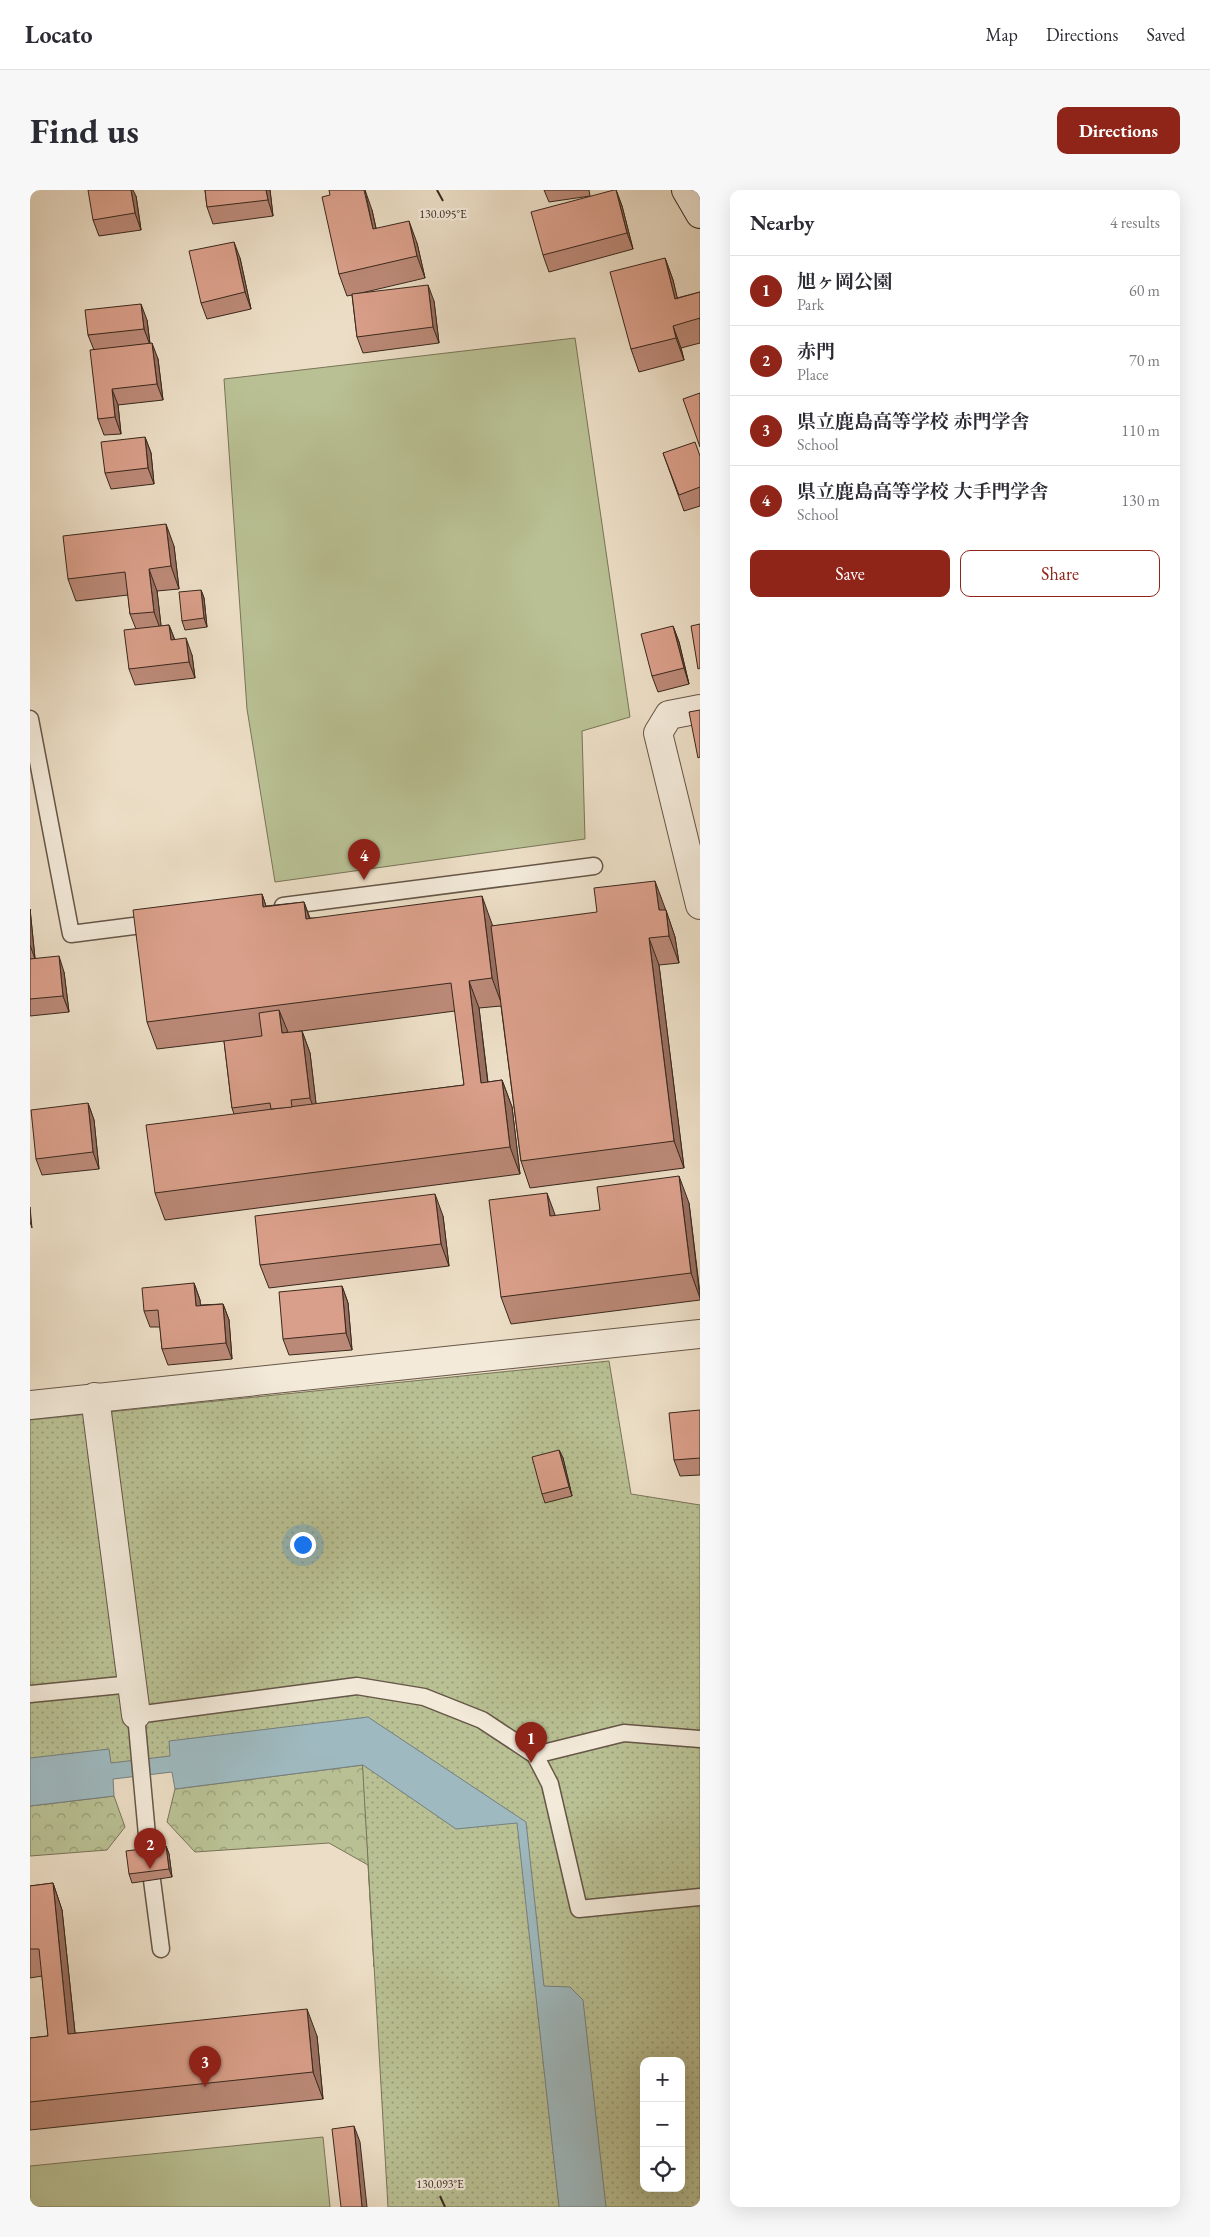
<!DOCTYPE html>
<html lang="en">
<head>
<meta charset="utf-8">
<style>
  body { margin:0; font-family:"EB Garamond","Noto Serif JP",serif; background:#f7f7f7; color:#2b2b33 }
  .controls { position:absolute; right:15px; bottom:15px; display:grid; overflow:hidden; border-radius:10px; box-shadow:0 5px 20px #0002 }
  .controls button { width:45px; height:45px; display:grid; place-items:center; padding:0; border:0; border-bottom:1px solid #e1e1e2; background:#fff; color:#2b2b33; font:25px sans-serif }
  .you { position:absolute; left:272px; top:1354px; width:18px; height:18px; margin:-12px; border:4px solid #fff; border-radius:50%; background:#1a73e8; box-shadow:0 0 0 8px #1a73e833 }
  .badge { display:grid; place-items:center; width:32px; height:32px; border-radius:50%; background:#8f2418; color:#fff; font-size:16px; font-weight:700 }
  .pin { position:absolute; translate:-50% -41px; filter:drop-shadow(0 1px 2px #0008) }
  .pin::after { content:''; position:absolute; top:26px; width:18px; height:15px; background:inherit; clip-path:polygon(0 0,100% 0,50% 100%) }
  .list { margin:0; padding:0; list-style:none }
  h2 { display:flex; justify-content:space-between; align-items:center; height:65px; margin:0; padding:0 20px; font-size:21px }
  h2 small { font-size:16px; font-weight:400; color:#7c7c81 }
  .list li { display:grid; grid-template-columns:32px 1fr auto; gap:15px; align-items:center; box-sizing:border-box; height:70px; padding:0 20px; border-top:1px solid #e1e1e2 }
  .list b { display:block; font-size:19px; white-space:nowrap }
  .list p { margin:0; font-size:16px; white-space:nowrap; color:#7c7c81 }
  .list em { font-size:16px; font-style:normal; color:#7c7c81 }
  .actions { display:flex; gap:10px; padding:15px 20px }
  .actions a { flex:1; padding:11px 0; border:1px solid #8f2418; border-radius:10px; text-align:center; font-size:18px; color:#8f2418 }
  .actions .main { background:#8f2418; color:#fff }
  .icon { flex:none; width:28px; height:28px; fill:none; stroke:currentColor; stroke-width:2; stroke-linecap:round; stroke-linejoin:round }
  .map { position:relative; flex:none; width:670px; height:2017px; overflow:hidden; border-radius:10px }
  header { display:flex; align-items:center; gap:30px; box-sizing:border-box; height:70px; padding:0 25px; background:#fff; border-bottom:1px solid #e1e1e2 }
  header strong { font-size:24px }
  nav { display:flex; gap:28px; margin-inline-start:auto; font-size:18px }
  .intro { display:flex; align-items:center; justify-content:space-between; box-sizing:border-box; height:120px; padding:0 30px }
  h1 { margin:0; font-size:35px }
  .button { padding:12px 22px; border-radius:10px; background:#8f2418; color:#fff; font-size:18px; font-weight:700 }
  main { display:flex; gap:30px; padding:0 30px }
  aside { flex:1; background:#fff; border-radius:10px; box-shadow:0 5px 20px #0002 }
  .map>svg:first-child { display:block }
  .forest { fill:url(#forest-crowns); stroke:#797458 }
  .park { fill:url(#park-dots); stroke:#797458; fill-rule:evenodd }
  .pitch { fill:#b9c194; stroke:#797458 }
  .water { fill:#9eb9bf; stroke:#767f7e }
  .lines { fill:none; stroke-linecap:round; stroke-linejoin:round }
  .lane-casing { stroke:#665647; stroke-width:19 }
  .street-casing { stroke:#665647; stroke-width:30 }
  .secondary-casing { stroke:#39281d; stroke-width:30 }
  .lane { stroke:#f3eada; stroke-width:16 }
  .street { stroke:#f3eada; stroke-width:28 }
  .secondary { stroke:#f3eada; stroke-width:28 }
  .wall { fill:#bb8977; stroke:#39281d; fill-rule:evenodd }
  .shaded-wall { fill:#996f61; stroke:#39281d }
  .building { fill:#da9f8a; stroke:#39281d }
  .ticks { fill:none; stroke:#39281d; stroke-width:2 }
  .ticks-label { font-size:12px; text-anchor:middle; fill:#39281d; stroke:#f3eada; stroke-width:4.5; stroke-linejoin:round; paint-order:stroke }
</style>
</head>
<body>
<header>
<strong>Locato</strong>
<nav><a>Map</a><a>Directions</a><a>Saved</a></nav>
</header>
<div class="intro"><h1>Find us</h1><a class="button">Directions</a></div>
<main>
<div class="map">
<svg width="670" height="2017" viewBox="0 0 670 2017">
  <defs>
    <pattern id="forest-crowns" width="20" height="18" patternUnits="userSpaceOnUse" patternTransform="scale(1.25)"><rect width="20" height="18" fill="#b9c194"/><path d="M2 6a3 3 0 1 1 6 0M12 15a3 3 0 1 1 6 0" fill="none" stroke="#979d78"/></pattern>
    <pattern id="park-dots" width="8" height="8" patternUnits="userSpaceOnUse" patternTransform="scale(1.25)"><rect width="8" height="8" fill="#b9c194"/><path d="M2 2h.1M6 6h.1" fill="none" stroke="#979d78" stroke-width="1.8" stroke-linecap="round"/></pattern>
  </defs>
  <rect width="100%" height="100%" fill="#ecdec6"/>
  <filter id="stains"><feTurbulence type="fractalNoise" baseFrequency=".004" numOctaves="4"/><feColorMatrix values="0 0 0 0 .2 0 0 0 0 .09 0 0 0 0 .02 0 0 0 .5 -.17"/></filter>
  <radialGradient id="worn" r=".72"><stop offset=".6" stop-color="#630" stop-opacity="0"/><stop offset="1" stop-color="#630" stop-opacity=".3"/></radialGradient>
  <g class="forest">
    <polygon points="333,1575 344,1777 338,1675 299,1653 165,1662 137,1632 145,1599"/>
    <polygon points="84,1606 95,1637 77,1660 0,1666 0,1616"/>
  </g>
  <path class="park" d="M579,1171L601,1304L670,1315V2017H358L331,1549L0,1597V1230ZM614,1871H651V1998H614Z"/>
  <g class="pitch">
    <polygon points="545,148 600,527 552,541 555,649 245,692 217,519 194,189"/>
    <polygon points="293,1947 300,2017 0,2017 0,1976"/>
  </g>
  <polygon class="water" points="338,1527 496,1632 514,1796 540,1797 553,1810 576,2017 529,2017 487,1633 426,1639 333,1575 145,1599 142,1582 83,1589 84,1606 0,1616 0,1568 79,1559 81,1573 140,1566 139,1551"/>
  <g class="lines">
    <g class="lane-casing">
      <g id="lane">
        <polyline points="0,529 41,744 127,733"/>
        <polyline points="253,716 564,676"/>
        <polyline points="0,1504 102,1494"/>
        <polyline points="505,1565 594,1543 670,1549"/>
        <polyline points="119,1667 106,1525 327,1496 394,1507 452,1530 505,1565 520,1594 549,1719 670,1707"/>
        <polyline points="122,1690 131,1759"/>
      </g>
    </g>
    <g class="street-casing">
      <g id="street">
        <polyline points="670,519 639,525 628,543 670,715"/>
        <polyline points="65,1207 106,1525"/>
        <polyline points="0,1215 670,1144"/>
      </g>
    </g>
    <g class="secondary-casing">
      <polyline id="secondary" points="656,0 670,24"/>
    </g>
    <use href="#lane" class="lane"/>
    <use href="#street" class="street"/>
    <use href="#secondary" class="secondary"/>
  </g>
  <g class="wall">
    <polygon points="175,0 240,0 243,26 183,34 177,17"/>
    <polygon points="514,0 559,0 560,6 519,12"/>
    <polygon points="586,0 592,16 603,59 519,82 513,65"/>
    <polygon points="106,6 111,40 69,46 63,30"/>
    <polygon points="342,20 346,38 387,53 395,88 327,104 404,111 409,153 333,163 327,147 322,105 317,106 309,84"/>
    <polygon points="210,68 221,119 177,129 171,113"/>
    <polygon points="635,68 643,90 647,108 670,102 670,153 651,158 654,170 609,182 601,159"/>
    <polygon points="117,130 120,153 128,169 133,210 88,215 91,244 74,245 68,229 64,160 58,145"/>
    <polygon points="115,247 121,263 124,294 81,299 75,283"/>
    <polygon points="633,263 670,266 670,316 654,321"/>
    <polygon points="144,356 149,399 127,401 131,436 139,435 145,450 162,465 165,488 105,495 99,479 106,439 100,424 98,405 46,411 38,389"/>
    <polygon points="171,400 174,408 177,437 155,440 152,431"/>
    <polygon points="643,436 649,452 659,494 628,502 622,486"/>
    <path d="M232,704L236,716L274,712L280,728L462,734V736L635,718L645,747L649,773L629,775L654,978L500,998L491,971L471,816L449,818L458,892L472,890L482,917L490,984L135,1030L125,1003L204,924L202,918L194,851L127,859L117,832ZM425,821L434,895L286,914L280,863L272,841L264,842Z"/>
    <polygon points="0,719 5,768 34,782 39,822 0,826"/>
    <polygon points="58,913 64,930 69,979 12,985 6,969"/>
    <polygon points="659,1013 670,1103 670,1110 481,1134 471,1107 526,1026"/>
    <polygon points="413,1026 419,1076 239,1098 230,1075"/>
    <polygon points="164,1093 170,1110 170,1115 193,1114 199,1130 202,1169 138,1175 132,1159 130,1137 120,1137 114,1121"/>
    <polygon points="312,1096 318,1113 322,1160 259,1165 253,1149"/>
    <polygon points="670,1220 670,1285 650,1286 644,1270"/>
    <polygon points="529,1260 533,1268 542,1306 515,1313 512,1304"/>
    <polygon points="136,1656 139,1664 142,1687 102,1693 99,1684"/>
    <polygon points="23,1693 32,1720 45,1843 287,1846 293,1909 0,1940 0,1848 18,1846 12,1786 0,1788 0,1696"/>
  </g>
  <g class="shaded-wall">
    <polygon points="101,0 103,0 106,6 111,40 105,23"/>
    <polygon points="236,0 240,0 243,26 238,10"/>
    <polygon points="335,0 342,20 351,62 343,39"/>
    <polygon points="586,0 592,16 603,59 597,43"/>
    <polygon points="379,31 387,53 395,88 387,66"/>
    <polygon points="204,52 210,68 221,119 215,102"/>
    <polygon points="635,68 643,90 653,131 645,109"/>
    <polygon points="398,95 404,111 409,153 403,137"/>
    <polygon points="111,114 117,130 120,155 114,139"/>
    <polygon points="643,136 651,158 654,170 646,148"/>
    <polygon points="122,153 128,169 133,210 127,194"/>
    <polygon points="82,199 88,215 91,244 85,227"/>
    <polygon points="115,247 121,263 124,294 118,278"/>
    <polygon points="136,334 144,356 149,399 141,376"/>
    <polygon points="119,379 127,401 132,444 124,422"/>
    <polygon points="171,400 174,408 177,437 174,428"/>
    <polygon points="139,435 145,451 141,450"/>
    <polygon points="643,436 649,452 659,494 654,478"/>
    <polygon points="156,448 162,465 165,488 159,472"/>
    <polygon points="625,691 635,718 639,747 629,720"/>
    <polygon points="232,704 241,731 233,717"/>
    <polygon points="452,706 462,734 472,815 462,788"/>
    <polygon points="274,712 283,739 276,729"/>
    <polygon points="0,719 5,769 0,755"/>
    <polygon points="636,720 645,747 649,773 639,746"/>
    <polygon points="619,748 629,775 654,978 644,951"/>
    <polygon points="29,766 34,782 39,822 33,806"/>
    <polygon points="439,791 449,818 461,920 451,893"/>
    <polygon points="249,820 258,842 252,843"/>
    <polygon points="272,841 280,863 288,930 280,908"/>
    <polygon points="472,890 482,917 490,984 480,957"/>
    <polygon points="58,913 64,930 69,979 63,962"/>
    <polygon points="649,986 659,1013 670,1108 661,1083"/>
    <polygon points="517,1003 527,1030 520,1026"/>
    <polygon points="405,1004 413,1026 419,1076 411,1054"/>
    <polygon points="0,1017 2,1038 0,1032"/>
    <polygon points="164,1093 170,1110 172,1132 166,1116"/>
    <polygon points="312,1096 318,1113 322,1160 316,1143"/>
    <polygon points="193,1114 199,1130 202,1169 196,1153"/>
    <polygon points="529,1260 533,1268 542,1306 539,1297"/>
    <polygon points="136,1656 139,1664 142,1687 139,1679"/>
    <polygon points="23,1693 32,1720 48,1871 38,1844"/>
    <polygon points="277,1819 287,1846 293,1909 283,1882"/>
    <polygon points="324,1936 330,1952 337,2017 332,2017"/>
  </g>
  <g class="building">
    <polygon points="58,0 101,0 105,23 63,30"/>
    <polygon points="175,0 236,0 238,10 177,17"/>
    <polygon points="299,0 334,0 343,39 379,31 387,66 309,84 292,7 300,5"/>
    <polygon points="584,0 586,0 597,43 513,65 501,22"/>
    <polygon points="204,52 215,102 171,113 159,61"/>
    <polygon points="635,68 645,109 670,102 670,130 670,128 643,136 646,148 601,159 580,82"/>
    <polygon points="398,95 403,137 327,147 322,104"/>
    <polygon points="111,114 114,139 58,145 55,120"/>
    <polygon points="122,153 127,194 82,199 85,227 68,229 60,160"/>
    <polygon points="670,203 670,257 653,209"/>
    <polygon points="115,247 118,278 75,283 71,252"/>
    <polygon points="665,252 670,266 670,297 649,305 633,263"/>
    <polygon points="136,334 141,376 119,379 124,422 100,424 95,382 38,389 33,346"/>
    <polygon points="171,400 174,428 152,431 149,402"/>
    <polygon points="670,434 670,478 668,479 661,436"/>
    <polygon points="139,435 141,450 156,448 159,472 99,479 94,440"/>
    <polygon points="643,436 654,478 622,486 611,444"/>
    <polygon points="670,520 670,567 668,568 659,522"/>
    <polygon points="625,691 629,720 636,720 639,746 619,748 644,951 491,971 461,736 567,722 564,698"/>
    <polygon points="232,704 233,717 274,712 276,729 452,706 462,788 439,791 451,893 472,890 480,957 125,1003 116,935 434,895 421,793 117,832 103,720"/>
    <polygon points="29,766 33,806 0,809 0,769"/>
    <polygon points="249,820 252,843 272,841 280,908 261,910 262,917 241,919 240,913 202,918 194,851 232,846 229,823"/>
    <polygon points="58,913 63,962 6,969 1,920"/>
    <polygon points="649,986 661,1083 471,1107 459,1010 517,1003 520,1026 570,1020 567,997"/>
    <polygon points="405,1004 411,1054 230,1075 225,1026"/>
    <polygon points="164,1093 166,1116 193,1114 196,1153 132,1159 128,1120 114,1121 112,1098"/>
    <polygon points="312,1096 316,1143 253,1149 249,1102"/>
    <polygon points="670,1220 670,1268 644,1270 639,1223"/>
    <polygon points="529,1260 539,1297 512,1304 502,1267"/>
    <polygon points="136,1656 139,1679 99,1684 96,1661"/>
    <polygon points="23,1693 38,1844 277,1819 283,1882 0,1912 0,1848 18,1846 9,1759 0,1759 0,1696"/>
    <polygon points="324,1936 332,2017 311,2017 302,1939"/>
  </g>
  <path class="ticks" d="M407,0L413,11M410,2006L415,2017"/>
  <g class="ticks-label">
    <text x="413" y="28">130.095°E</text>
    <text x="410" y="1998">130.093°E</text>
  </g>
  <rect width="100%" height="100%" filter="url(#stains)"/>
  <rect width="100%" height="100%" fill="url(#worn)"/>
</svg>
<div class="controls">
<button>+</button>
<button>−</button>
<button><svg class="icon" aria-label="locate" viewBox="0 0 24 24"><circle cx="12" cy="12" r="6"/><path d="M12 2v4M12 18v4M2 12h4M18 12h4"/></svg></button>
</div>
<div class="you"></div>
<div class="pin badge" style="left:501px;top:1573px">1</div>
<div class="pin badge" style="left:120px;top:1679px">2</div>
<div class="pin badge" style="left:175px;top:1897px">3</div>
<div class="pin badge" style="left:334px;top:690px">4</div>
</div>
<aside>
<h2>Nearby<small>4 results</small></h2>
<ul class="list">
<li><span class="badge">1</span><div><b>旭ヶ岡公園</b><p>Park</p></div><em>60 m</em></li>
<li><span class="badge">2</span><div><b>赤門</b><p>Place</p></div><em>70 m</em></li>
<li><span class="badge">3</span><div><b>県立鹿島高等学校 赤門学舎</b><p>School</p></div><em>110 m</em></li>
<li><span class="badge">4</span><div><b>県立鹿島高等学校 大手門学舎</b><p>School</p></div><em>130 m</em></li>
</ul>
<div class="actions"><a class="main">Save</a><a>Share</a></div>
</aside>
</main>
</body>
</html>
